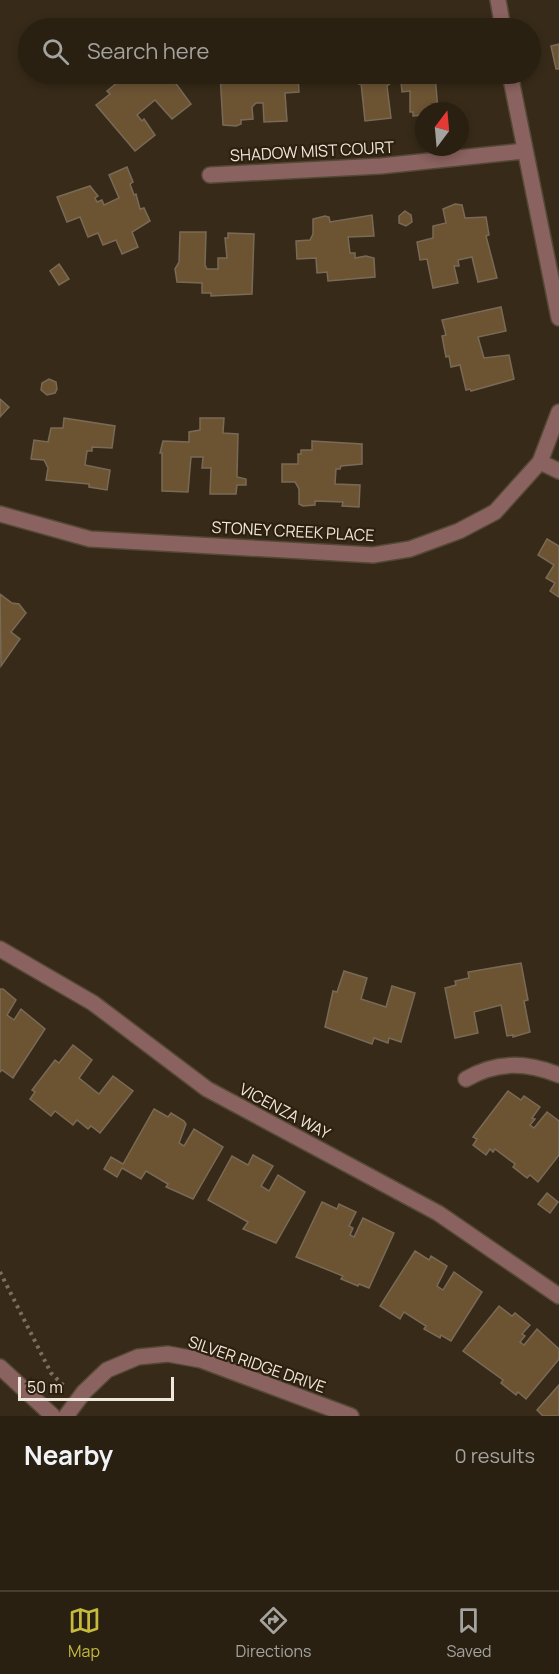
<!DOCTYPE html>
<html lang="en">
<head>
<meta charset="utf-8">
<style>
  body { margin:0; font-family:Manrope,sans-serif; background:#31281b; color:#f1f3f6 }
  .compass { position:absolute; left:415px; top:102px; width:54px; height:54px; border-radius:50%; background:#292012; box-shadow:0 3px 9px #0003; rotate:16deg }
  .scale { position:absolute; left:18px; bottom:15px; width:156px; box-sizing:border-box; padding-left:6px; border:3px solid #efe7dc; border-top:0; font-size:16px; line-height:21px; white-space:nowrap; color:#efe7dc; -webkit-text-stroke:4px #2d200f; paint-order:stroke }
  .list { margin:0; padding:0; list-style:none }
  h2 { display:flex; justify-content:space-between; align-items:center; height:78px; margin:0; padding:0 24px; font-size:26px }
  h2 small { font-size:20px; font-weight:400; color:#a5a39f }
  .icon { flex:none; width:33px; height:33px; fill:none; stroke:currentColor; stroke-width:2; stroke-linecap:round; stroke-linejoin:round }
  .map { position:relative; flex:none; width:559px; height:1416px; overflow:hidden }
  .search { position:absolute; background:#292012; box-shadow:0 3px 9px #0003; left:18px; right:18px; top:18px; height:66px; display:flex; align-items:center; gap:15px; box-sizing:border-box; padding:0 21px; border-radius:33px; color:#a5a39f; font-size:22px }
  .sheet { height:174px; background:#292012 }
  nav { display:flex; justify-content:space-around; align-items:center; box-sizing:border-box; height:84px; border-top:2px solid #453e32; background:#292012; font-size:16px; color:#a5a39f }
  nav a { display:grid; justify-items:center; gap:3px }
  nav .on { color:#c6bb3c }
  .map>svg:first-child { display:block }
  .building { fill:#6c5433; stroke:#796a57; stroke-width:1.5 }
  .lines { fill:none; stroke-linecap:round; stroke-linejoin:round }
  .minor-casing { stroke:#544837; stroke-width:18 }
  .tertiary-casing { stroke:#544837; stroke-width:18 }
  .path { stroke:#7b7060; stroke-width:4; stroke-dasharray:3 4.5; stroke-linecap:butt }
  .minor { stroke:#8a625f; stroke-width:15 }
  .tertiary { stroke:#8a625f; stroke-width:15 }
  .labels { text-anchor:middle; stroke-width:4.5; stroke-linejoin:round; paint-order:stroke }
  .street-label { font-size:16px; fill:#efe7dc; stroke:#2d200f }
</style>
</head>
<body>
<div class="map">
<svg width="559" height="1416" viewBox="0 0 559 1416">
  <rect width="100%" height="100%" fill="#372a18"/>
  <g class="building">
    <polygon points="559,44 559,69 556,69 551,46"/>
    <polygon points="134,74 141,81 149,74 169,74 191,104 172,119 155,100 137,115 142,121 144,119 155,135 135,151 96,105 110,94 107,91 124,77 126,80"/>
    <polygon points="220,74 300,74 298,75 299,92 285,93 287,121 264,122 263,103 256,103 252,107 253,119 241,120 241,124 236,126 223,125"/>
    <polygon points="360,74 435,74 438,111 424,111 424,115 413,116 413,112 410,112 410,91 402,92 401,82 391,83 387,86 391,118 365,121 361,83 359,84"/>
    <polygon points="127,167 133,182 130,184 134,195 136,194 140,209 144,208 150,221 132,232 138,247 122,254 116,240 103,245 98,233 88,237 80,217 67,222 57,197 90,186 98,196 95,198 97,202 102,200 104,205 119,198 109,175"/>
    <polygon points="455,204 462,205 465,218 486,217 489,235 486,236 497,278 478,282 472,257 458,260 459,266 454,266 458,283 433,288 427,259 420,260 417,242 433,238 433,226 446,223 443,209"/>
    <polygon points="405,211 411,215 412,222 406,226 399,223 399,216"/>
    <polygon points="372,215 374,236 348,237 350,253 355,253 355,258 366,256 374,258 375,277 328,281 327,272 317,273 316,258 297,259 296,241 310,240 313,234 313,219 325,216 329,217 330,222"/>
    <polygon points="180,232 206,232 205,265 207,269 218,269 218,258 227,258 225,238 228,238 228,233 254,234 252,294 211,296 211,293 202,293 202,283 177,282 175,269 179,262"/>
    <polygon points="59,264 69,279 59,285 50,271"/>
    <polygon points="501,307 506,331 478,337 484,358 509,355 514,379 471,391 470,389 466,390 460,365 451,367 449,356 446,357 442,336 446,335 442,320"/>
    <polygon points="49,379 56,382 57,389 55,393 47,395 41,390 42,383"/>
    <polygon points="0,399 9,407 0,417"/>
    <polygon points="64,418 115,426 112,448 92,447 92,451 87,451 85,465 110,470 107,490 89,487 89,484 46,480 48,468 44,460 31,459 34,440 48,442 51,428 63,428"/>
    <polygon points="200,418 224,418 223,433 238,434 237,477 246,479 246,485 237,485 236,494 210,494 211,468 202,468 203,457 191,457 188,492 162,491 162,453 160,453 163,441 189,442 189,432 200,430"/>
    <polygon points="312,441 362,444 362,464 341,466 340,469 336,469 335,484 360,485 359,507 342,506 343,502 315,501 315,505 303,506 299,504 299,489 295,482 282,482 282,464 298,464 298,454 301,454 301,450 312,450"/>
    <polygon points="547,539 559,546 559,597 550,591 555,583 546,578 554,565 538,555"/>
    <polygon points="0,594 12,603 19,604 26,613 11,632 20,639 1,666"/>
    <polygon points="521,963 528,1000 524,1001 530,1032 513,1037 513,1035 507,1036 501,1005 474,1012 478,1033 455,1038 445,988 456,985 455,981 469,978 468,972"/>
    <polygon points="344,971 367,978 361,999 386,1007 392,986 415,993 401,1042 389,1038 388,1043 374,1038 372,1044 325,1027 333,991 337,992"/>
    <polygon points="0,989 3,989 16,1000 7,1015 14,1020 21,1009 45,1029 13,1078 2,1070 0,1072"/>
    <polygon points="73,1045 92,1060 79,1078 99,1094 113,1076 133,1091 100,1133 91,1126 88,1129 77,1120 73,1125 55,1111 51,1116 30,1099 35,1092 32,1090 55,1060 59,1063"/>
    <polygon points="508,1091 521,1100 524,1096 540,1107 532,1118 535,1119 530,1125 534,1128 547,1112 559,1121 559,1155 538,1182 530,1175 527,1178 513,1167 515,1164 495,1149 493,1152 490,1149 486,1155 473,1145 477,1139 473,1137"/>
    <polygon points="154,1109 168,1117 171,1113 184,1121 186,1124 179,1143 184,1146 194,1129 223,1147 193,1199 166,1187 168,1184 146,1171 141,1179 122,1168 117,1177 104,1169 111,1157 123,1164"/>
    <polygon points="253,1155 273,1166 261,1186 269,1191 278,1175 305,1192 276,1243 243,1229 248,1222 208,1200 232,1156 248,1165"/>
    <polygon points="547,1193 558,1202 550,1213 538,1204"/>
    <polygon points="322,1202 337,1209 339,1204 356,1212 349,1226 353,1228 350,1235 354,1237 363,1218 394,1233 369,1288 359,1284 358,1286 341,1279 343,1276 296,1257"/>
    <polygon points="415,1251 429,1260 431,1256 447,1266 437,1286 443,1290 454,1272 482,1292 451,1341 441,1335 440,1338 424,1329 426,1326 404,1312 400,1319 380,1306"/>
    <polygon points="499,1306 512,1316 515,1313 530,1325 522,1334 525,1336 520,1342 524,1345 537,1329 559,1349 559,1359 526,1399 518,1392 516,1395 501,1383 503,1380 463,1351"/>
    <polygon points="559,1385 559,1416 543,1416 537,1410"/>
  </g>
  <g class="lines">
    <g class="minor-casing">
      <g id="minor">
        <polyline points="498,0 503,28"/>
        <polyline points="510,74 559,318"/>
        <polyline points="210,175 381,166 524,151"/>
        <polyline points="540,462 559,471"/>
        <polyline points="0,514 90,539 373,555 410,549 459,531 495,512 540,462 559,412"/>
        <polyline points="0,949 93,1003 207,1089 438,1213 559,1296"/>
        <path d="M466,1079C497,1061 526,1062 559,1075"/>
        <polyline points="66,1416 84,1392 107,1370 138,1357 168,1354 201,1360 351,1416"/>
      </g>
    </g>
    <g class="tertiary-casing">
      <polyline id="tertiary" points="0,1367 53,1416"/>
    </g>
    <polyline class="path" points="0,1272 51,1373 66,1388"/>
    <use href="#minor" class="minor"/>
    <use href="#tertiary" class="tertiary"/>
  </g>
  <g class="labels">
    <g class="street-label">
      <text transform="translate(312 151) rotate(-3)" y="6">SHADOW MIST COURT</text>
      <text transform="translate(293 531) rotate(3)" y="6">STONEY CREEK PLACE</text>
      <text transform="translate(285 1111) rotate(28)" y="6">VICENZA WAY</text>
      <text transform="translate(257 1364) rotate(19)" y="6">SILVER RIDGE DRIVE</text>
    </g>
  </g>
</svg>
<svg class="compass" viewBox="-18 -18 36 36"><path d="M0-13l5 13h-10z" fill="#e53935"/><path d="M0 13l5-13h-10z" fill="#a5a39f"/></svg>
<div class="scale">50 m</div>
<div class="search"><svg class="icon" aria-label="search" viewBox="0 0 24 24"><circle cx="10" cy="10" r="6"/><path d="M15 15l6 6"/></svg>Search here</div>
</div>
<section class="sheet">
<h2>Nearby<small>0 results</small></h2>
<ul class="list">
</ul>
</section>
<nav>
<a class="on"><svg class="icon" aria-label="map" viewBox="0 0 24 24"><path d="M3 6l6-2 6 2 6-2v14l-6 2-6-2-6 2zM9 4v14M15 6v14"/></svg>Map</a>
<a><svg class="icon" aria-label="directions" viewBox="0 0 24 24"><path d="M12 3l9 9-9 9-9-9zM9 14v-3h6M13 9l2 2-2 2"/></svg>Directions</a>
<a><svg class="icon" aria-label="saved" viewBox="0 0 24 24"><path d="M7 4h10v16l-5-4-5 4z"/></svg>Saved</a>
</nav>
</body>
</html>
